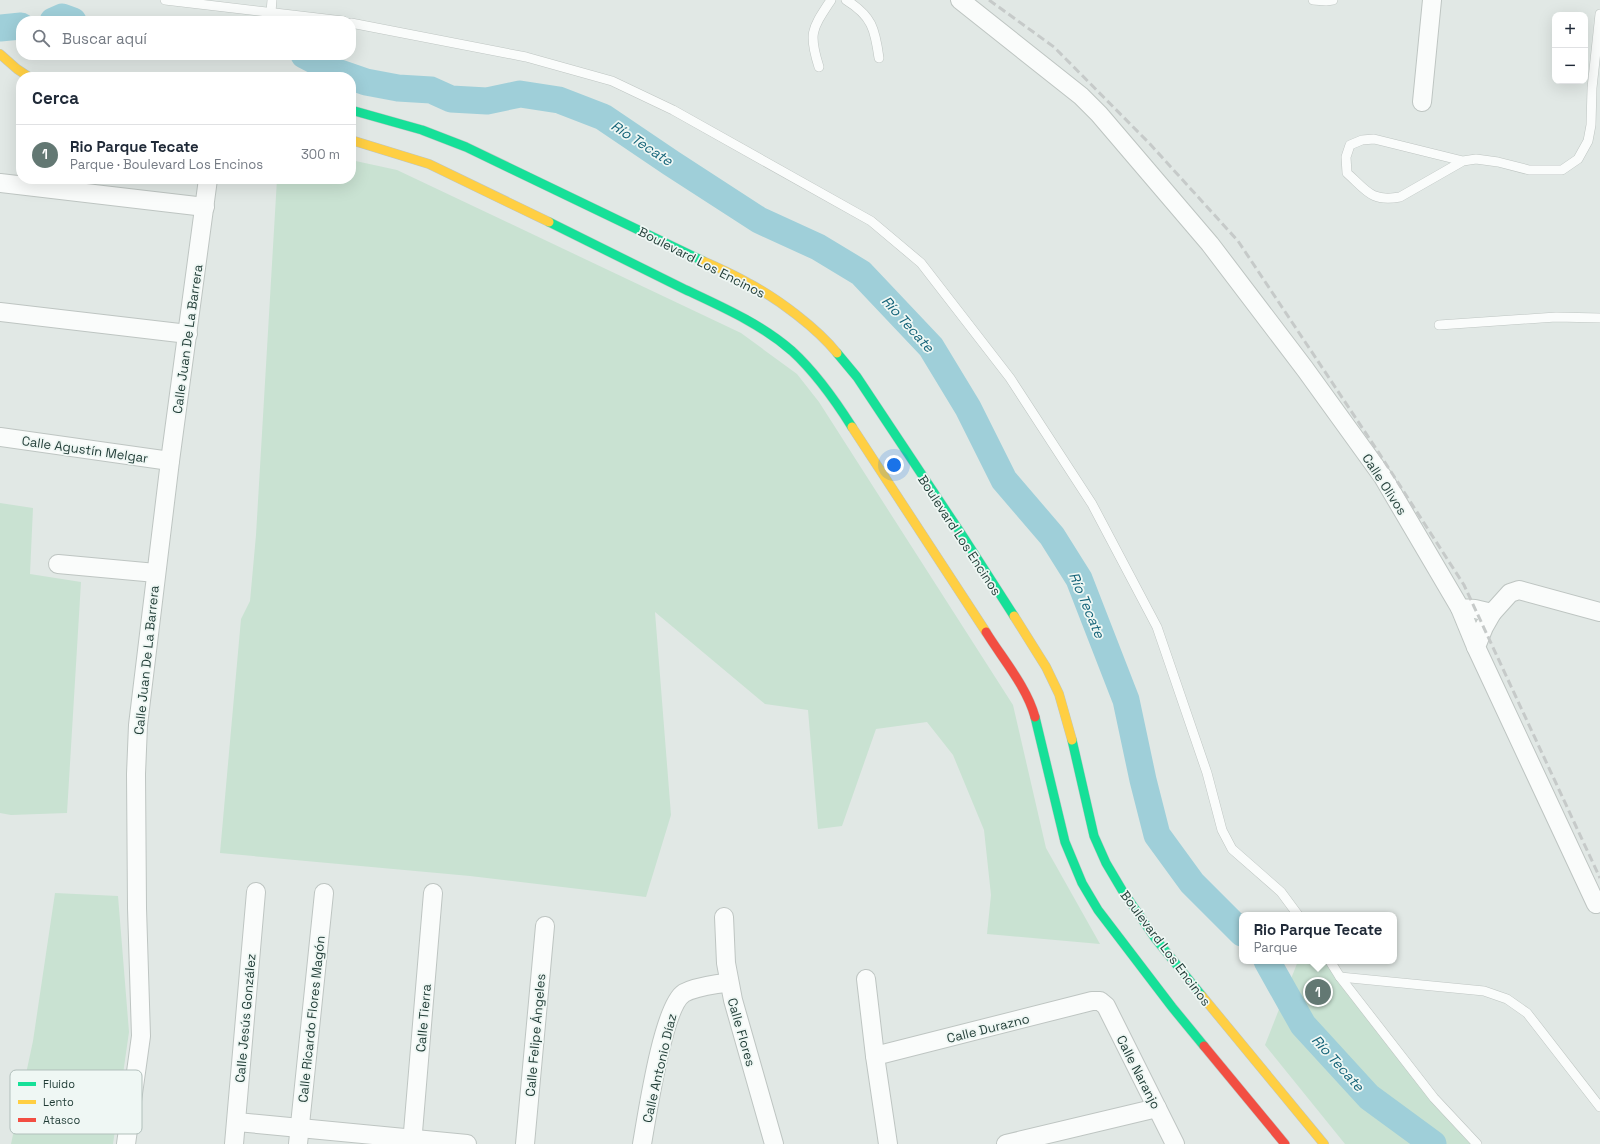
<!DOCTYPE html>
<html lang="es">
<head>
<meta charset="utf-8">
<style>
  body { margin:0; font-family:"Space Grotesk",sans-serif; background:#f6f6f7; color:#1f2937 }
  .controls { position:absolute; right:12px; top:12px; display:grid; overflow:hidden; border-radius:8px; box-shadow:0 4px 16px #0002 }
  .controls button { width:36px; height:36px; display:grid; place-items:center; padding:0; border:0; border-bottom:1px solid #e0e1e3; background:#fff; color:#1f2937; font:20px sans-serif }
  .you { position:absolute; left:894px; top:465px; width:14px; height:14px; margin:-10px; border:3px solid #fff; border-radius:50%; background:#1a73e8; box-shadow:0 0 0 6px #1a73e833 }
  .badge { display:grid; place-items:center; width:26px; height:26px; border-radius:50%; background:#637873; color:#fff; font-size:13px; font-weight:700 }
  .pin { position:absolute; translate:-50% -50%; border:2px solid #fff; box-shadow:0 1px 4px #0006 }
  .popup { position:absolute; left:1239px; top:912px; width:158px; height:52px; box-sizing:border-box; display:grid; place-content:center; border-radius:8px; background:#fff; filter:drop-shadow(0 1px 3px #0005); font-size:13px; white-space:nowrap; color:#747a83 }
  .popup b { font-size:15px; color:#1f2937 }
  .popup::after { content:''; position:absolute; left:50%; top:100%; margin-left:-8px; border:8px solid transparent; border-top-color:#fff }
  .list { margin:0; padding:0; list-style:none }
  h2 { display:flex; justify-content:space-between; align-items:center; height:52px; margin:0; padding:0 16px; font-size:17px }
  h2 small { font-size:13px; font-weight:400; color:#747a83 }
  .list li { display:grid; grid-template-columns:26px 1fr auto; gap:12px; align-items:center; box-sizing:border-box; height:60px; padding:0 16px; border-top:1px solid #e0e1e3 }
  .list b { display:block; font-size:15px; white-space:nowrap }
  .list p { margin:0; font-size:13px; white-space:nowrap; color:#747a83 }
  .list em { font-size:13px; font-style:normal; color:#747a83 }
  .icon { flex:none; width:22px; height:22px; fill:none; stroke:currentColor; stroke-width:2; stroke-linecap:round; stroke-linejoin:round }
  .map { position:relative; flex:none; width:1600px; height:1144px; overflow:hidden }
  .search { position:absolute; background:#fff; box-shadow:0 4px 16px #0002; left:16px; top:16px; width:340px; height:44px; display:flex; align-items:center; gap:10px; box-sizing:border-box; padding:0 14px; border-radius:16px; color:#747a83; font-size:15px }
  .panel { position:absolute; background:#fff; box-shadow:0 4px 16px #0002; left:16px; top:72px; width:340px; height:112px; border-radius:16px }
  .map>svg:first-child { display:block }
  .green { fill:#c9e2d2 }
  .lines { fill:none; stroke-linecap:round; stroke-linejoin:round }
  .river { stroke:#9fcfd9; stroke-width:27 }
  .lane-casing { stroke:#bec5c2; stroke-width:10 }
  .street-casing { stroke:#bec5c2; stroke-width:20 }
  .fast-casing { stroke:#bdc6c3; stroke-width:10 }
  .slow-casing { stroke:#bdc6c3; stroke-width:10 }
  .jam-casing { stroke:#bdc6c3; stroke-width:10 }
  .lane { stroke:#fafcfb; stroke-width:9 }
  .street { stroke:#fafcfb; stroke-width:18 }
  .fast { stroke:#16e098; stroke-width:9 }
  .slow { stroke:#ffcf43; stroke-width:9 }
  .jam { stroke:#f24e42; stroke-width:9 }
  .rail { stroke:#c6cac9; stroke-width:3; stroke-dasharray:8 4; stroke-linecap:butt }
  .labels { text-anchor:middle; stroke-width:3.5; stroke-linejoin:round; paint-order:stroke }
  .street-label { font-size:13px; fill:#1f3b35; stroke:#eff7f4 }
  .water-label { font-size:14px; font-style:italic; fill:#16657a; stroke:#eff7f4 }
  .key { fill:#eff7f4; stroke:#b1bfbb; stroke-width:1 }
  .key-label { font-size:11px; fill:#1f3b35 }
</style>
</head>
<body>
<div class="map">
<svg width="1600" height="1144" viewBox="0 0 1600 1144">
  <rect width="100%" height="100%" fill="#e1e8e5"/>
  <g class="green">
    <polygon points="351,160 397,170 741,333 797,374 819,402 1013,705 1046,848 1100,944 987,934 991,895 984,830 953,755 927,722 876,729 842,826 818,829 808,710 765,704 655,612 671,815 646,897 470,876 220,853 241,619 250,601 256,535 277,179 351,179"/>
    <polygon points="0,503 33,508 30,574 81,582 67,813 11,815 0,813"/>
    <polygon points="55,893 118,896 129,1032 113,1144 11,1144 33,1041"/>
    <polygon points="1298,961 1325,961 1434,1099 1473,1144 1345,1144 1265,1045"/>
  </g>
  <g class="lines">
    <g class="river">
      <polyline points="53,21 62,17 73,21"/>
      <polyline points="0,28 21,26"/>
      <polyline points="304,55 337,72 366,82 398,88 431,90 451,99 487,101 520,94 559,100 603,117 671,163 759,220 818,247 861,273 931,347 968,408 1004,480 1052,536 1079,579 1126,700 1143,780 1157,835 1192,883 1242,933"/>
      <polyline points="1267,961 1303,1025 1369,1097 1433,1144"/>
    </g>
    <g class="lane-casing">
      <g id="lane">
        <polyline points="165,0 343,21"/>
        <path d="M846,0C872,16 875,29 879,58"/>
        <polyline points="1313,0 1326,1 1333,0"/>
        <polyline points="271,12 272,0"/>
        <polyline points="351,23 526,57 612,81 673,110 871,221 921,263 1010,378 1092,504 1157,627 1207,773 1222,830 1232,849 1281,892 1298,915"/>
        <path d="M819,67C808,33 812,29 831,0"/>
        <path d="M1463,161L1400,197C1371,202 1367,191 1347,173L1346,157L1350,145L1362,140L1374,139L1463,161L1476,159L1498,162L1529,170H1562L1578,159L1588,141L1591,125L1592,88L1600,14"/>
        <polyline points="1439,325 1556,317 1600,318"/>
        <polyline points="1330,961 1340,977 1434,1098 1477,1144"/>
        <polyline points="1340,977 1484,991 1507,999 1527,1013 1600,1107"/>
      </g>
    </g>
    <g class="street-casing">
      <g id="street">
        <polyline points="960,0 1081,96 1099,114 1210,244 1305,369 1383,477 1460,608 1475,609 1492,613 1510,593 1519,590 1600,612"/>
        <polyline points="1422,102 1432,0"/>
        <polyline points="0,183 205,207"/>
        <polyline points="0,312 188,334"/>
        <polyline points="0,437 170,461"/>
        <polyline points="58,564 156,573"/>
        <polyline points="1460,608 1476,647"/>
        <polyline points="1492,613 1484,627 1476,647 1596,904"/>
        <polyline points="724,917 726,963 733,1000 774,1144"/>
        <polyline points="866,979 875,1056 888,1144"/>
        <polyline points="875,1056 1092,1001 1100,1001 1106,1006 1175,1144"/>
        <polyline points="237,1122 467,1144"/>
        <polyline points="126,1144 141,1036 137,908 136,774 138,725 170,461 208,179"/>
        <polyline points="234,1144 256,892"/>
        <polyline points="298,1144 324,893"/>
        <polyline points="412,1144 433,893"/>
        <polyline points="525,1144 545,926"/>
        <path d="M642,1144C647,1116 663,1006 684,993C697,986 715,985 729,982"/>
        <polyline points="1006,1144 1157,1108"/>
      </g>
    </g>
    <g class="fast-casing">
      <g id="fast">
        <polyline points="351,110 422,130 466,147 703,261"/>
        <path d="M549,222C593,244 638,266 682,288C720,306 760,323 792,351C816,373 835,400 852,427"/>
        <polyline points="837,353 857,377 964,538 1014,616"/>
        <polyline points="1035,717 1065,842 1082,883 1098,910 1172,1007 1204,1046"/>
        <polyline points="1072,740 1094,836 1106,863 1122,890 1155,938 1202,996"/>
      </g>
    </g>
    <g class="slow-casing">
      <g id="slow">
        <polyline points="0,54 17,69 29,77"/>
        <polyline points="351,140 429,164 549,222"/>
        <path d="M703,261C719,268 735,275 750,284C778,299 817,328 837,353"/>
        <polyline points="852,427 986,632"/>
        <polyline points="1014,616 1046,667 1059,694 1072,740"/>
        <polyline points="1202,996 1324,1144"/>
      </g>
    </g>
    <g class="jam-casing">
      <g id="jam">
        <path d="M986,632C1002,658 1027,687 1035,717"/>
        <polyline points="1204,1046 1285,1144"/>
      </g>
    </g>
    <use href="#lane" class="lane"/>
    <use href="#street" class="street"/>
    <use href="#fast" class="fast"/>
    <use href="#slow" class="slow"/>
    <use href="#jam" class="jam"/>
    <polyline class="rail" points="989,0 1054,47 1150,144 1238,241 1377,450 1464,585 1600,878"/>
  </g>
  <g class="labels">
    <g class="street-label">
      <text transform="translate(702 262) rotate(27)" y="5">Boulevard Los Encinos</text>
      <text transform="translate(187 339) rotate(-82)" y="5">Calle Juan De La Barrera</text>
      <text transform="translate(85 449) rotate(8)" y="5">Calle Agustín Melgar</text>
      <text transform="translate(1385 484) rotate(57)" y="5">Calle Olivos</text>
      <text transform="translate(960 535) rotate(57)" y="5">Boulevard Los Encinos</text>
      <text transform="translate(146 660) rotate(-84)" y="5">Calle Juan De La Barrera</text>
      <text transform="translate(1166 948) rotate(53)" y="5">Boulevard Los Encinos</text>
      <text transform="translate(245 1018) rotate(-85)" y="5">Calle Jesús González</text>
      <text transform="translate(423 1018) rotate(-85)" y="5">Calle Tierra</text>
      <text transform="translate(311 1019) rotate(-84)" y="5">Calle Ricardo Flores Magón</text>
      <text transform="translate(988 1028) rotate(-14)" y="5">Calle Durazno</text>
      <text transform="translate(742 1032) rotate(74)" y="5">Calle Flores</text>
      <text transform="translate(535 1035) rotate(-85)" y="5">Calle Felipe Ángeles</text>
      <text transform="translate(659 1068) rotate(-77)" y="5">Calle Antonio Díaz</text>
      <text transform="translate(1139 1072) rotate(63)" y="5">Calle Naranjo</text>
    </g>
    <g class="water-label">
      <text transform="translate(642 143) rotate(33)" y="5">Río Tecate</text>
      <text transform="translate(908 324) rotate(48)" y="5">Río Tecate</text>
      <text transform="translate(1087 605) rotate(67)" y="5">Río Tecate</text>
      <text transform="translate(1338 1063) rotate(48)" y="5">Río Tecate</text>
    </g>
  </g>
  <rect x="10" y="1070" width="132" height="64" rx="6" class="key"/>
  <rect x="18" y="1082" width="18" height="4" fill="#16e098"/>
  <rect x="18" y="1100" width="18" height="4" fill="#ffcf43"/>
  <rect x="18" y="1118" width="18" height="4" fill="#f24e42"/>
  <g class="key-label">
    <text x="43" y="1088">Fluido</text>
    <text x="43" y="1106">Lento</text>
    <text x="43" y="1124">Atasco</text>
  </g>
</svg>
<div class="controls">
<button>+</button>
<button>−</button>
</div>
<div class="you"></div>
<div class="pin badge" style="left:1318px;top:992px">1</div>
<div class="popup"><b>Rio Parque Tecate</b>Parque</div>
<div class="search"><svg class="icon" aria-label="search" viewBox="0 0 24 24"><circle cx="10" cy="10" r="6"/><path d="M15 15l6 6"/></svg>Buscar aquí</div>
<section class="panel">
<h2>Cerca<small></small></h2>
<ul class="list">
<li><span class="badge">1</span><div><b>Rio Parque Tecate</b><p>Parque · Boulevard Los Encinos</p></div><em>300 m</em></li>
</ul>
</section>
</div>
</body>
</html>
